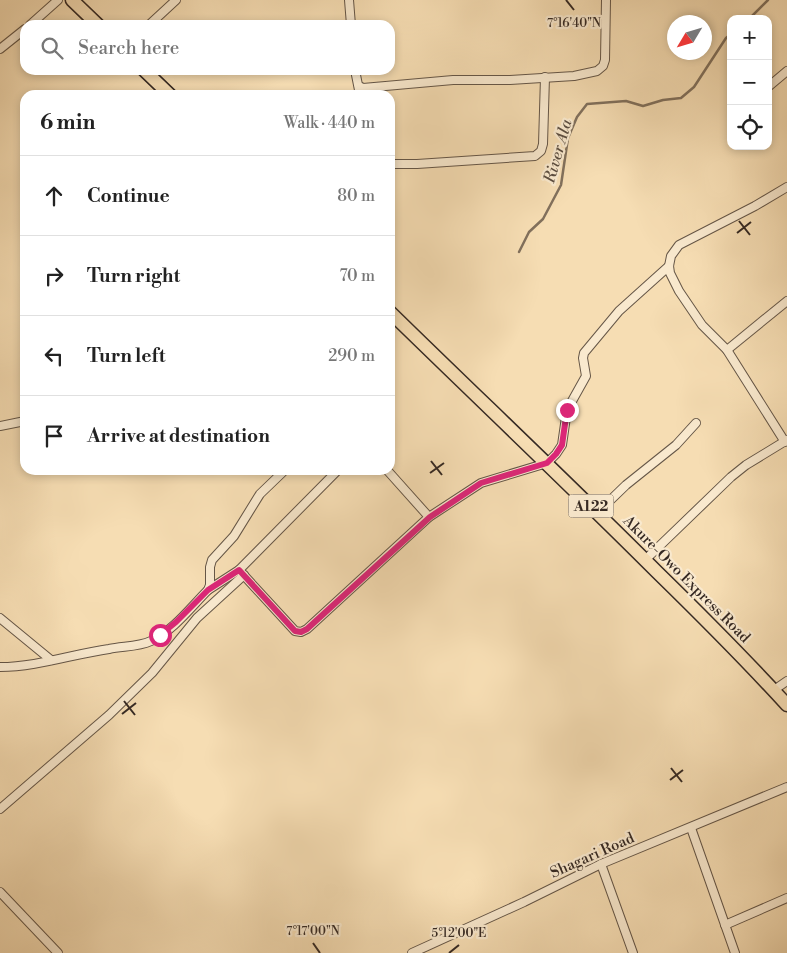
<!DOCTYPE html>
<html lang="en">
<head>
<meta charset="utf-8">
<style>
  body { margin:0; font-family:"Libre Bodoni",serif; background:#f2f2f2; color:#222 }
  .controls { position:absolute; right:15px; top:15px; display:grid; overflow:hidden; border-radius:10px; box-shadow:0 2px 8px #0003 }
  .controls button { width:45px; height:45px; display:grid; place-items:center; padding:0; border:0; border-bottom:1px solid #e0e0e0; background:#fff; color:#222; font:25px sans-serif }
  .compass { position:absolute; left:667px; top:15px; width:45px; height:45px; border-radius:50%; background:#fff; box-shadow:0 2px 8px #0003; rotate:232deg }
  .stop { position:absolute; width:15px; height:15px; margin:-11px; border:4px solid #db2777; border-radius:50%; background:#fff }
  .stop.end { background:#db2777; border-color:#fff; box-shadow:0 1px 5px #0008 }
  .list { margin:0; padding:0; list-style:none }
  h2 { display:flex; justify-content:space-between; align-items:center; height:65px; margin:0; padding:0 20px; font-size:21px }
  h2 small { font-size:16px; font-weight:400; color:#767676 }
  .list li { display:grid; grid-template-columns:32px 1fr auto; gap:15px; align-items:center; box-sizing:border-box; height:80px; padding:0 20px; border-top:1px solid #e0e0e0 }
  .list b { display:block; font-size:19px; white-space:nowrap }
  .list em { font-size:16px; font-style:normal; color:#767676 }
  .icon { flex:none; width:28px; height:28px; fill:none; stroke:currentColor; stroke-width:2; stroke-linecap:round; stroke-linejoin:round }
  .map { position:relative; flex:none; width:787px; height:953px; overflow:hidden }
  .search { position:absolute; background:#fff; box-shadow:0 2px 8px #0003; left:20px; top:20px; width:375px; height:55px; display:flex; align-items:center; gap:12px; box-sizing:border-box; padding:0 18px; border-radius:15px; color:#767676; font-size:19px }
  .panel { position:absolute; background:#fff; box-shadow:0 2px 8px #0003; left:20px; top:90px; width:375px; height:385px; border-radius:15px }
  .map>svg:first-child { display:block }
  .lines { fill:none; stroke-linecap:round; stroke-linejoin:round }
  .stream { stroke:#81705c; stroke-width:2.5 }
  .minor-casing { stroke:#655647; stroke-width:10 }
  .trunk-casing { stroke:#352923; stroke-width:15 }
  .minor { stroke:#f9e9ce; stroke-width:8 }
  .trunk { stroke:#f6ddb3; stroke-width:12 }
  .route { stroke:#db2777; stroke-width:6 }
  .ticks { fill:none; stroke:#352923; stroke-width:2 }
  .labels { text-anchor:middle; stroke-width:4.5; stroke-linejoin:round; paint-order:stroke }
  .shield { fill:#f9e9ce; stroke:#706356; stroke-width:1 }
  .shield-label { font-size:14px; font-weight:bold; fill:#352923 }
  .street-label { font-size:15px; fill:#352923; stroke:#f9e9ce }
  .water-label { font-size:16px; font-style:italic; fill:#5b4d40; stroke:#f9e9ce }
  .ticks-label { font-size:12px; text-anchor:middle; fill:#352923; stroke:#f9e9ce; stroke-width:4.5; stroke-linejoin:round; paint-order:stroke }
</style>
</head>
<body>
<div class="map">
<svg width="787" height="953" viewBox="0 0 787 953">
  <rect width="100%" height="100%" fill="#f6ddb3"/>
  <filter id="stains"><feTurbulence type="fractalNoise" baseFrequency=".004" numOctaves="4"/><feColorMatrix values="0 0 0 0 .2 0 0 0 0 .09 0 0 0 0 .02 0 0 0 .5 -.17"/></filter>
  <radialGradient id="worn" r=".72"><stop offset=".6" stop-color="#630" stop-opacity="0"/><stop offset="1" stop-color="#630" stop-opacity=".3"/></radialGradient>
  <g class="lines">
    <g class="stream">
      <polyline points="749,19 768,0"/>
      <polyline points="519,252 529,232 543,219 561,185 568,138 577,117 587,104 626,101 643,106 663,100 681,98 694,87 726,38 731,34"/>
    </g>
    <g class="minor-casing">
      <g id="minor">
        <polyline points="349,0 351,25"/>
        <polyline points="30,25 58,0"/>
        <polyline points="149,25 176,0"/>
        <polyline points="0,49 25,29"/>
        <polyline points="355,70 360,95"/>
        <polyline points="359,86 363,88 453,80 510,80 574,76 597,71 603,66 605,60 606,0"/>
        <polyline points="768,87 787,71"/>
        <polyline points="390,164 417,164 535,156 541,151 543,144 545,77"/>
        <polyline points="727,350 787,301"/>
        <polyline points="0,426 25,421"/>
        <polyline points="785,442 727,350 702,325 679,291 670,273 669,266 671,256 679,245 755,206 787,187"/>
        <polyline points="387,470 429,517"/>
        <polyline points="597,513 626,485 676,445 696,423"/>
        <polyline points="645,560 731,477 746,465 787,440"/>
        <polyline points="239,570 295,631 301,632 307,629 429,517 481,483 547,463 556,454 562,445 567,410 586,376 583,358 584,353 619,311 669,266"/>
        <polyline points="208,590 239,570 338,470"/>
        <polyline points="0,618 51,660"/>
        <path d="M0,667C37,667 73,654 109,649C123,646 138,647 151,641C173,631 191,607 208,590L210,585V567L212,560L234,536L260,494L285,470"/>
        <polyline points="774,690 787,681"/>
        <polyline points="0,809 109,715 152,673 197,618 244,575"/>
        <polyline points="691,828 735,953"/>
        <polyline points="601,864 633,953"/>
        <polyline points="0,892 58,953"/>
        <polyline points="725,925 787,898"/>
        <polyline points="412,953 524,902 601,864 787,787"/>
      </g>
    </g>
    <g class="trunk-casing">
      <g id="trunk">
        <polyline points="72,0 98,25"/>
        <polyline points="144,70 170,95"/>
        <path d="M390,312C479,399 569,484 657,572C701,615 745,659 787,705"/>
      </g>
    </g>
    <use href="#minor" class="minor"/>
    <use href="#trunk" class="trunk"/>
  </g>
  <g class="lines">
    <polyline class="route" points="160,635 176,622 208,590 239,570 295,631 301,632 307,629 430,517 481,483 547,463 556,454 562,445 567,410"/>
  </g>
  <path class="ticks" d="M566,0L574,10M739,221L750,235M737,233L751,222M431,461L442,475M430,473L444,463M124,701L135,715M122,714L136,703M671,768L682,782M670,780L683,770M313,943L320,953M449,953L459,945"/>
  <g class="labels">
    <rect class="shield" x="568.5" y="494.5" width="45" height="23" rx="4"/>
    <g class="shield-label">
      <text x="591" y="511">A122</text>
    </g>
    <g class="street-label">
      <text transform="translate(687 579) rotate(45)" y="5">Akure-Owo Express Road</text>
      <text transform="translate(592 855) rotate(-24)" y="5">Shagari Road</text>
    </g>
    <g class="water-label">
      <text transform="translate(557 151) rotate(-74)" y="6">River Ala</text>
    </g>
  </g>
  <g class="ticks-label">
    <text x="574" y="27">7°16'40"N</text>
    <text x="313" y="935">7°17'00"N</text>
    <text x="459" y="937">5°12'00"E</text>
  </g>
  <rect width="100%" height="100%" filter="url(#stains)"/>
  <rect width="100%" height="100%" fill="url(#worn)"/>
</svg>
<div class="controls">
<button>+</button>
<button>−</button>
<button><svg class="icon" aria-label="locate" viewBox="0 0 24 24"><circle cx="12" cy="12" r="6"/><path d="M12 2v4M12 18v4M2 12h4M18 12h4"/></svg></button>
</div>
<svg class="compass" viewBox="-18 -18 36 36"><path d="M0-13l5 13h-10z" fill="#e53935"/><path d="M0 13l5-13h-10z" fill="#767676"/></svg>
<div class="stop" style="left:160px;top:635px"></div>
<div class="stop end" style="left:567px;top:410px"></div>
<div class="search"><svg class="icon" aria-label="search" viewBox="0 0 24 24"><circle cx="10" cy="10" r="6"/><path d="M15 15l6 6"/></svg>Search here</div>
<section class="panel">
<h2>6 min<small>Walk · 440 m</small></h2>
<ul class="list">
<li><svg class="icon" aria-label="ahead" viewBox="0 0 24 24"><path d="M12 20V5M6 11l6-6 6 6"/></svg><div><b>Continue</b></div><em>80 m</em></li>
<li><svg class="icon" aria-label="right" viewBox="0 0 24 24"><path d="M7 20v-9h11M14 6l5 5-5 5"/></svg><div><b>Turn right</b></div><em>70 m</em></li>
<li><svg class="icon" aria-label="left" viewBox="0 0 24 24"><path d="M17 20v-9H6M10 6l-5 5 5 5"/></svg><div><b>Turn left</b></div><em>290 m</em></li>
<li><svg class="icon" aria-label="arrive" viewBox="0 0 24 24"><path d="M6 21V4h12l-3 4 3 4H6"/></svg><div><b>Arrive at destination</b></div></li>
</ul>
</section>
</div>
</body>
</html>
